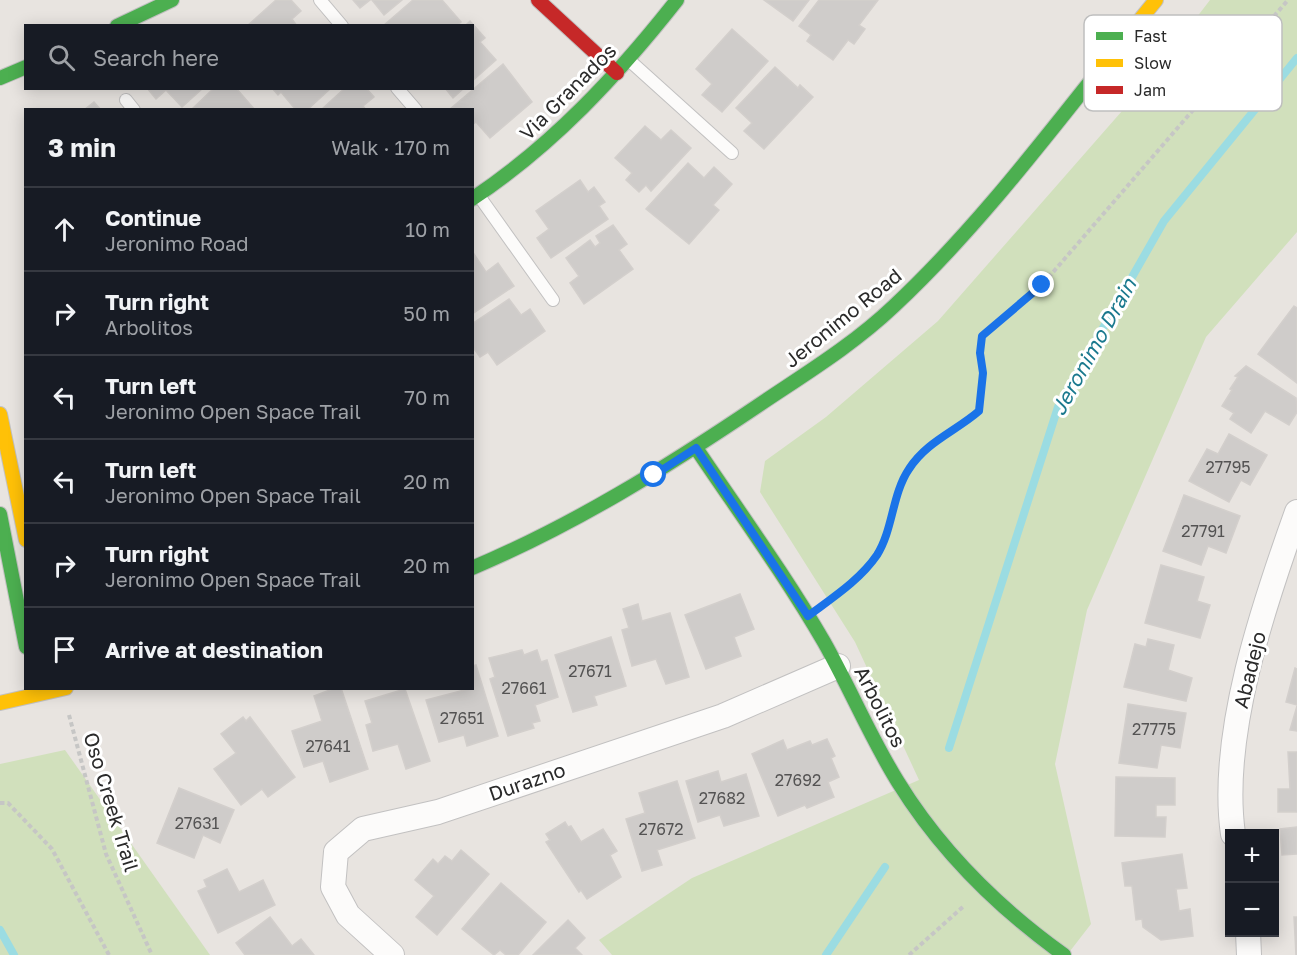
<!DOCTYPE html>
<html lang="en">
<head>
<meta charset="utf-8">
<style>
  body { margin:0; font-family:"Golos Text",sans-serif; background:#242831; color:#f1f3f6 }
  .controls { position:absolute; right:18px; bottom:18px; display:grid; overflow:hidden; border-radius:0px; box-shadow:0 3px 15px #0003 }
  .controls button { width:54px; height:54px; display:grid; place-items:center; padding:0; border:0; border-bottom:2px solid #363941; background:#171b24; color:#f1f3f6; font:30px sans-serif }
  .stop { position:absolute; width:18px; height:18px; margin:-14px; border:4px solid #1a73e8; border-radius:50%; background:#fff }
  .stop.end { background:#1a73e8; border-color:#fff; box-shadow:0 2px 6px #0008 }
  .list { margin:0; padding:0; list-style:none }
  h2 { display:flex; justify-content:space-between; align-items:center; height:78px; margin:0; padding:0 24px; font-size:26px }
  h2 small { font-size:20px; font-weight:400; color:#9ea1a6 }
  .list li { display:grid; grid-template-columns:39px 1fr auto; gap:18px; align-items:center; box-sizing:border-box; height:84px; padding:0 24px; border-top:2px solid #363941 }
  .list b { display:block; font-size:22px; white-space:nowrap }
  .list p { margin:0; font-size:20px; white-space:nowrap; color:#9ea1a6 }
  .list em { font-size:20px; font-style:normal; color:#9ea1a6 }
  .icon { flex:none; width:33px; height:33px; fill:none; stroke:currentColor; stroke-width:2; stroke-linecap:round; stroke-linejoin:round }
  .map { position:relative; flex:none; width:1297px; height:955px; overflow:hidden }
  .search { position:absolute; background:#171b24; box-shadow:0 3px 15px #0003; left:24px; top:24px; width:450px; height:66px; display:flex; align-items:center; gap:15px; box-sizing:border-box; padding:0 21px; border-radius:0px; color:#9ea1a6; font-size:22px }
  .panel { position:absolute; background:#171b24; box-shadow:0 3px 15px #0003; left:24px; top:108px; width:450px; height:582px; border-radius:0px }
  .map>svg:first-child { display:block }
  .green { fill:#d1e0bc }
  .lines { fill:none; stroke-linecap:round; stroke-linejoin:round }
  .stream { stroke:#9bdce2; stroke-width:8 }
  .building { fill:#cfccca; stroke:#d3cfcc; stroke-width:1.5 }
  .lane-casing { stroke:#c2c1c1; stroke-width:14 }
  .street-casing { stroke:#c2c1c1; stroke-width:26 }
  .fast-casing { stroke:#c2c1c1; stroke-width:16 }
  .slow-casing { stroke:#c2c1c1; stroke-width:16 }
  .jam-casing { stroke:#c2c1c1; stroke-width:16 }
  .path { stroke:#c6c6c5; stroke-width:4; stroke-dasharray:4.5 3; stroke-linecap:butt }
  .lane { stroke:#fcfbfa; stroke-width:12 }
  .street { stroke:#fcfbfa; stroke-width:24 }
  .fast { stroke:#4caf50; stroke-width:14 }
  .slow { stroke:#ffc107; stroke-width:14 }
  .jam { stroke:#c62828; stroke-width:14 }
  .route { stroke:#1a73e8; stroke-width:8 }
  .labels { text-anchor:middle; stroke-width:6; stroke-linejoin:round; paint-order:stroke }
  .number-label { font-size:16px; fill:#545353 }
  .street-label { font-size:20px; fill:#2a2a2a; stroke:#fff }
  .water-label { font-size:21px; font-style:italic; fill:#1a798e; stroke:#fff }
  .key { fill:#fff; stroke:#bfbfbf; stroke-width:1.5 }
  .key-label { font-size:16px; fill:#2a2a2a }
</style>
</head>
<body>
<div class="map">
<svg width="1297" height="955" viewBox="0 0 1297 955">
  <rect width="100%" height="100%" fill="#e8e4e0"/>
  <g class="green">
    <polygon points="1210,0 1297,0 1297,232 1206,337 1087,610 1055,764 1091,924 1067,955 612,955 599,940 692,878 919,780 855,642 760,492 765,461 826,417 938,321 1143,87"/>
    <polygon points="65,750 210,955 0,955 0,764"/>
  </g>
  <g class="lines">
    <g class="stream">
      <polyline points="949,748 1058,407 1164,221 1297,58"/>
      <polyline points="0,930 14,955"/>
      <polyline points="826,955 885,867"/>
    </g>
  </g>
  <g class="building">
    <polygon points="276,0 291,0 301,11 292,19 297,26 247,26"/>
    <polygon points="353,0 370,0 360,8"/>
    <polygon points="372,0 402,0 384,15"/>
    <polygon points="413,0 442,0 461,22 456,26 383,26"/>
    <polygon points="764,0 809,0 793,21"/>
    <polygon points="819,0 878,0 859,25 865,29 854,44 848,40 833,60 807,41 811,35 799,26"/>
    <polygon points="470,21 485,38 480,42 496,60 472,81 472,26 465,26"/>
    <polygon points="732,29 768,61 722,112 702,95 712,84 696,69"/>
    <polygon points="503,64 532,102 490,138 476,122 472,125 472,110 450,109"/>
    <polygon points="775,67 798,88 800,85 813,97 764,149 744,131 752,123 736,108"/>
    <polygon points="147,88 203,88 182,107 166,90 156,99"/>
    <polygon points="214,88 236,88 255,110 191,110"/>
    <polygon points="272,88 331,88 307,110 296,110 281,92 278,95"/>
    <polygon points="345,88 366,88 374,97 363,106 366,110 321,110"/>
    <polygon points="445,88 464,88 453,98"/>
    <polygon points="94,102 101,110 84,110"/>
    <polygon points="645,126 661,140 671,130 691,148 651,191 646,185 639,192 626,180 632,173 615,158"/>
    <polygon points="688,163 704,178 714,167 732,184 713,205 719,210 689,244 646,209"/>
    <polygon points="580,180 588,192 594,187 605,202 599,206 608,219 551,258 537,238 549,229 536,211"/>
    <polygon points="613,225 627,244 619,250 633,269 584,304 570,283 579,276 566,258 590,240 595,247 600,243 596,236"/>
    <polygon points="474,254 486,272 498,263 514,286 472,314"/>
    <polygon points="509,299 521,315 530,309 545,331 497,365 488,352 480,357 472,346 472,324"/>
    <polygon points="1294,306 1297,308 1297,383 1258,354"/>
    <polygon points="1246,366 1296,398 1297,412 1289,425 1265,411 1251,433 1230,419 1234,413 1222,406 1232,390 1230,389 1238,377 1235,376"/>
    <polygon points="1229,434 1267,455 1250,485 1241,480 1229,502 1189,481 1207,449 1218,454"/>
    <polygon points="1184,495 1240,516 1226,553 1208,546 1201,565 1163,551"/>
    <polygon points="1161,565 1204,577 1197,601 1210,605 1200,638 1145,623"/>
    <polygon points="740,594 754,629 734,637 741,656 706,669 685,615"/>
    <polygon points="638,604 642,621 670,613 689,677 666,684 656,659 632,666 622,630 629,628 623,609"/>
    <polygon points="611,637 626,686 594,696 597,705 573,712 555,655"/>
    <polygon points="1148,639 1174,645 1168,670 1192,678 1186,701 1124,687 1135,644 1146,647"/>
    <polygon points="522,650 524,655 537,650 541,662 547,660 558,697 535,705 540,721 532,723 534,728 508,736 490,679 495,677 489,658"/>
    <polygon points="476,665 498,736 467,746 464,735 439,742 426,700 472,688 472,666"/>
    <polygon points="1295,668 1297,669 1297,705 1286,702"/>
    <polygon points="335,688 341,688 368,769 330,782 323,761 304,767 292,731 322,721 314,696"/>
    <polygon points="405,689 430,761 406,769 398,744 373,751 366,725 372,723 365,701"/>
    <polygon points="1128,704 1186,713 1180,748 1161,745 1157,768 1119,763"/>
    <polygon points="1297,706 1297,731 1290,730"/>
    <polygon points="243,717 246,721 250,717 295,777 268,797 262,789 241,805 214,769 236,753 221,734"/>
    <polygon points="827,739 835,756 831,758 839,777 828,782 834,797 807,808 805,805 778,816 752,754 783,740 787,750 810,741 812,745"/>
    <polygon points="1288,752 1297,752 1297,812 1278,812 1278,789 1290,789"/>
    <polygon points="718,771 721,782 746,774 759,816 724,826 720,815 698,822 686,781"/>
    <polygon points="1116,777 1175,778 1175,805 1156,805 1156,817 1166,817 1165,837 1115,836"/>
    <polygon points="677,781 695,838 657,850 662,865 642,871 626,819 645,813 639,793"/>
    <polygon points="179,788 234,810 220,843 203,835 194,858 157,843"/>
    <polygon points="565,822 568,827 571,826 581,842 603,829 617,851 610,855 621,877 587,899 581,890 579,892 546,842 550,840 546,834"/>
    <polygon points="1297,827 1297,854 1282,855 1280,829"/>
    <polygon points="461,850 489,874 437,935 416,917 434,896 415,880 433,859 438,864 445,856 452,861"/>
    <polygon points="1182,854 1187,888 1176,889 1179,911 1190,909 1193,936 1161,940 1143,927 1142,919 1136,920 1132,886 1125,886 1122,863"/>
    <polygon points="227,869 239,892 263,880 275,905 218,933 198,891 207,887 204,880"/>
    <polygon points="501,883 546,922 518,955 506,955 500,950 494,955 462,929"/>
    <polygon points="270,917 292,946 301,939 314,955 245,955 236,943"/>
    <polygon points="1294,917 1297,917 1297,955 1296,955"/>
    <polygon points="568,920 585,938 575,948 582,955 533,955"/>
  </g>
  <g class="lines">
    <g class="lane-casing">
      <g id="lane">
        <polyline points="320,0 342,26"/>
        <polyline points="630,61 732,153"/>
        <polyline points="397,88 416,110"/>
        <polyline points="126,100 134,110"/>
        <polyline points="479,196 553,300"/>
      </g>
    </g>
    <g class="street-casing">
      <g id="street">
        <path d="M1233,834C1219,735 1264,604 1297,512"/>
        <polyline points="1248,932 1249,955"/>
        <polyline points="392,955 348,915 333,887 336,852 363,829 438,812 723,716 838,666"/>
      </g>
    </g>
    <g class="fast-casing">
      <g id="fast">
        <polyline points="117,26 172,0"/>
        <polyline points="0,78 26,67"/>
        <path d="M472,199C553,145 617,76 677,0"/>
        <path d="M696,448C739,512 785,575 824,642C850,688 870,737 898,782C940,850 1000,909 1064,955"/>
        <polyline points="0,514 26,647"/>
        <path d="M472,568C574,525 667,467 759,405C805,374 853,345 894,306C972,233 1038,147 1104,64"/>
      </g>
    </g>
    <g class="slow-casing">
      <g id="slow">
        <polyline points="1104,64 1156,0"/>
        <polyline points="0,414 26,540"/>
        <polyline points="0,703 66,688"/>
      </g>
    </g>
    <g class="jam-casing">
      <polyline id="jam" points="538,0 617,73"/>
    </g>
    <g class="path">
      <path d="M830,599C847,587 865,573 877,555C893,530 892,494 909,469C927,442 956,431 979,411L983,373L980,353L982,336L1042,285L1288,0"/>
      <polyline points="69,715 106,854 152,955"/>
      <polyline points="0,803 8,803 52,849 109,955"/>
      <polyline points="909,955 964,906"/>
    </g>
    <use href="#lane" class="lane"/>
    <use href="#street" class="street"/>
    <use href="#fast" class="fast"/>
    <use href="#slow" class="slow"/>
    <use href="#jam" class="jam"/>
  </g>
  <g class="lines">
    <path class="route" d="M654,475L696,448L808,616C832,598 860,580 877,555C893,530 892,494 909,469C926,442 956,431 979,411L983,373L980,353L982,336L1042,285"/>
  </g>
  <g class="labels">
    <g class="number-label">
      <text x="1228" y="473">27795</text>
      <text x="1203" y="537">27791</text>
      <text x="590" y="677">27671</text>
      <text x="524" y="694">27661</text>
      <text x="462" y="724">27651</text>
      <text x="1154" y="735">27775</text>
      <text x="328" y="752">27641</text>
      <text x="798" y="786">27692</text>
      <text x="722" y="804">27682</text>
      <text x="197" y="829">27631</text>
      <text x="661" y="835">27672</text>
    </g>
    <g class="street-label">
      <text transform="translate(568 92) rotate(-45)" y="7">Via Granados</text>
      <text transform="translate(843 318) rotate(-39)" y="7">Jeronimo Road</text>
      <text transform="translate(1250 670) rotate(-76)" y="7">Abadejo</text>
      <text transform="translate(880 707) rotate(63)" y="7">Arbolitos</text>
      <text transform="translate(527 782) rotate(-19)" y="7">Durazno</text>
      <text transform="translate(111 802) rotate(73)" y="7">Oso Creek Trail</text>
    </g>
    <g class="water-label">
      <text transform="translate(1094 347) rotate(-61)" y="7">Jeronimo Drain</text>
    </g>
  </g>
  <rect x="1084" y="15" width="198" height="96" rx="9" class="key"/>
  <rect x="1096" y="32" width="27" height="8" fill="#4caf50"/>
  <rect x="1096" y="59" width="27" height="8" fill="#ffc107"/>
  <rect x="1096" y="86" width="27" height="8" fill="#c62828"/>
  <g class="key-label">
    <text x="1134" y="42">Fast</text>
    <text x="1134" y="69">Slow</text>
    <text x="1134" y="96">Jam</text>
  </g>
</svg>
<div class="controls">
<button>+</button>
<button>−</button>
</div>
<div class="stop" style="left:654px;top:475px"></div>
<div class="stop end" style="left:1042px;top:285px"></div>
<div class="search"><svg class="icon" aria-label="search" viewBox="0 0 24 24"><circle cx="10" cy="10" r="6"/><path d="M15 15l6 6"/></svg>Search here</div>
<section class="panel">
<h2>3 min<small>Walk · 170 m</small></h2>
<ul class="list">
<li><svg class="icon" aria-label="ahead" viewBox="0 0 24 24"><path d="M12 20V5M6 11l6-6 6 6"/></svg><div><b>Continue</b><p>Jeronimo Road</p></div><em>10 m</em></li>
<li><svg class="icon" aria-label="right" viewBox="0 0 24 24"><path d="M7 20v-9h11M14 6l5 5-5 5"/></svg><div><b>Turn right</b><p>Arbolitos</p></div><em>50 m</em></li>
<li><svg class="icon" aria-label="left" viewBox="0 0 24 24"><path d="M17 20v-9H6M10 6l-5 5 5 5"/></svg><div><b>Turn left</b><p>Jeronimo Open Space Trail</p></div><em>70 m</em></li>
<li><svg class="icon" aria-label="left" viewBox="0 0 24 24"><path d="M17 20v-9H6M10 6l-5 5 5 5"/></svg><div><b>Turn left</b><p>Jeronimo Open Space Trail</p></div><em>20 m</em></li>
<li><svg class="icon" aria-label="right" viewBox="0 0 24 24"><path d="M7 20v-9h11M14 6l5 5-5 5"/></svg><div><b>Turn right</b><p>Jeronimo Open Space Trail</p></div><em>20 m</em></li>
<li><svg class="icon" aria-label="arrive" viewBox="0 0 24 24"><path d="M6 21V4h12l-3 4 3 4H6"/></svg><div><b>Arrive at destination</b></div></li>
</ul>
</section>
</div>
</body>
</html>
